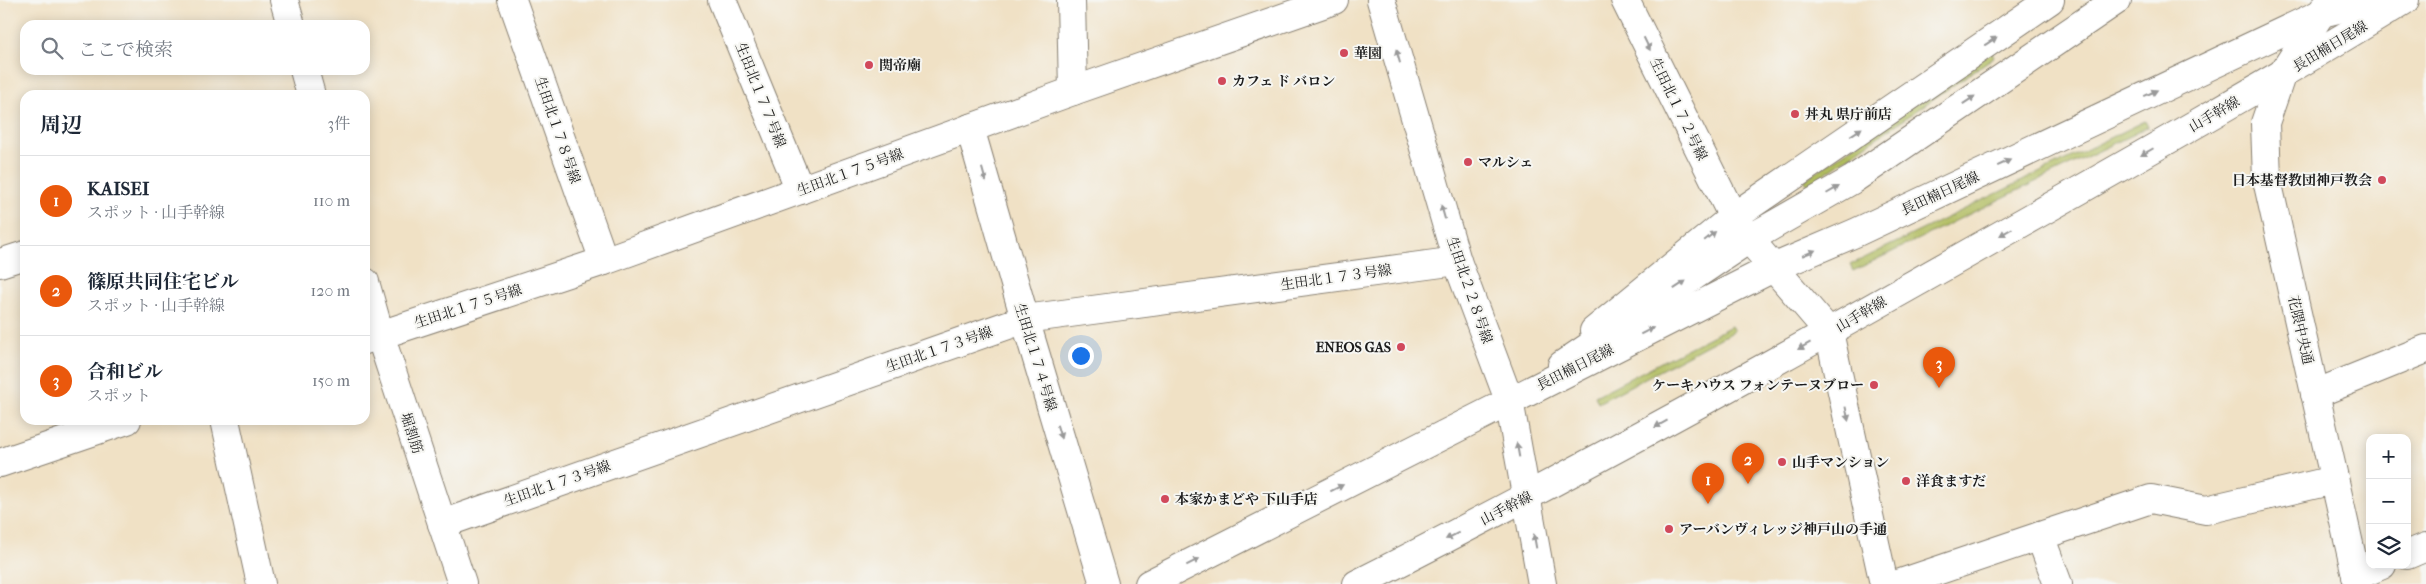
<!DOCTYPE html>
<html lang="ja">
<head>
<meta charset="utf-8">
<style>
  body { margin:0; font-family:"IM FELL French Canon","Noto Serif JP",serif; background:#f6f6f7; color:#1f2937 }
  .controls { position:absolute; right:15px; bottom:15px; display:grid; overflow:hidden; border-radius:10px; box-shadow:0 2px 12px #0003 }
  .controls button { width:45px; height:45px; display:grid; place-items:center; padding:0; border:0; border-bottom:1px solid #e0e1e3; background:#fff; color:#1f2937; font:25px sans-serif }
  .you { position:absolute; left:1080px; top:355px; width:18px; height:18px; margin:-12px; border:4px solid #fff; border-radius:50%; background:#1a73e8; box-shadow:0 0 0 8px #1a73e833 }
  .badge { display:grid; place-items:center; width:32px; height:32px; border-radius:50%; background:#ea580c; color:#fff; font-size:16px; font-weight:700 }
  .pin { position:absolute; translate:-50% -41px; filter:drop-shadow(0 1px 2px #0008) }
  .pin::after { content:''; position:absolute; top:26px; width:18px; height:15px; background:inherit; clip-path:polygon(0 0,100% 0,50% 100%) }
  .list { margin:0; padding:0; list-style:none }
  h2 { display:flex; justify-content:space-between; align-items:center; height:65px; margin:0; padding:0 20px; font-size:21px }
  h2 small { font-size:16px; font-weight:400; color:#747a83 }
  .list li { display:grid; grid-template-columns:32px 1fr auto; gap:15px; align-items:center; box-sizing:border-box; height:90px; padding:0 20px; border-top:1px solid #e0e1e3 }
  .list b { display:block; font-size:19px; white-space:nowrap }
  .list p { margin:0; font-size:16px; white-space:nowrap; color:#747a83 }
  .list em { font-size:16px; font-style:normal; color:#747a83 }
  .icon { flex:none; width:28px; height:28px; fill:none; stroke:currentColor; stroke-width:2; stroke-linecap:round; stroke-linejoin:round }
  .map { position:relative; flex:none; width:2426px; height:584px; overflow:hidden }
  .search { position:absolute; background:#fff; box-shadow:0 2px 12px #0003; left:20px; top:20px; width:350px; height:55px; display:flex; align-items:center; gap:12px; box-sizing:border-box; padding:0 18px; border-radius:15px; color:#747a83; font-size:19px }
  .panel { position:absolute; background:#fff; box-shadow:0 2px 12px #0003; left:20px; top:90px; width:350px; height:335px; border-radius:15px }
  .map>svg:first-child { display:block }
  .green { fill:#b0bc5e; stroke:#666c3d }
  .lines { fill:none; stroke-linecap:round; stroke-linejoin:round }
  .minor-casing { stroke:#867e70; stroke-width:30 }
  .tertiary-casing { stroke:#867e70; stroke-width:30 }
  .primary-casing { stroke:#867e70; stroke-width:30 }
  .minor { stroke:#fff; stroke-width:28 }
  .tertiary { stroke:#fff; stroke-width:28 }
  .primary { stroke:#fff; stroke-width:28 }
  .oneway { fill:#999 }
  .poi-dot { fill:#d1495b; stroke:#f6f6f2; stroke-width:2 }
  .labels { text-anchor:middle; stroke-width:4; stroke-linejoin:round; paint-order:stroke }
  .street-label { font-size:14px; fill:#1c1c1c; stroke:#f6f6f2 }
  .poi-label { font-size:14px; font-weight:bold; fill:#1c1c1c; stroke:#f6f6f2; text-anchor:start }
</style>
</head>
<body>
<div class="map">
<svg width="2426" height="584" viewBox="0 0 2426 584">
  <rect width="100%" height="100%" fill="#f6f6f2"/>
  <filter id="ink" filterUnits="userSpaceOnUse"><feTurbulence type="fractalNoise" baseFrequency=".02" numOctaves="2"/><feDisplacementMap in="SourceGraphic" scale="10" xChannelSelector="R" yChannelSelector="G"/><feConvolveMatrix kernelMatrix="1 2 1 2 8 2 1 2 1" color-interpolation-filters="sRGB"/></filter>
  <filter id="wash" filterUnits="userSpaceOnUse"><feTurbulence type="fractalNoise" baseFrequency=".0096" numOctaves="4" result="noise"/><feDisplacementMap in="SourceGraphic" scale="20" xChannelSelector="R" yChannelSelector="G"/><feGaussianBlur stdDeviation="1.12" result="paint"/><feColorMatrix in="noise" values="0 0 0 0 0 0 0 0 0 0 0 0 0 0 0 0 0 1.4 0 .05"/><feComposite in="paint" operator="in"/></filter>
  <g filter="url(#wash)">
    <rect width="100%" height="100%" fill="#f0e1c5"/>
    <g class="green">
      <polygon points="1991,51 1994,57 1808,185 1804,180"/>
      <polygon points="2145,121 2148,127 1853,271 1850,265"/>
      <polygon points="1731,326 1734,331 1598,403 1595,396"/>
    </g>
  </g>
  <g filter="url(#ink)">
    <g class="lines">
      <g class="minor-casing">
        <g id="minor">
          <polyline points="512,0 604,261"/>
          <polyline points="722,0 800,190"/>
          <polyline points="1071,0 1073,91"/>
          <polyline points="1381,0 1457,261 1509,400 1542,584"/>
          <polyline points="1625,0 1733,217 1749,239 1829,332 1884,584"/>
          <polyline points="970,128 1025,319 1104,584"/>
          <polyline points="0,263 25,255"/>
          <polyline points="1594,331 1733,217 2050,0"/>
          <polyline points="2315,394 2426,349"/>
          <polyline points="225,420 261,584"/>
          <polyline points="442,524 1025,319 1457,261"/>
          <polyline points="2040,536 2151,499 2206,510 2334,480"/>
          <polyline points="2407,555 2426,547"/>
          <polyline points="2356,576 2382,565"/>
          <polyline points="1898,584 2040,536 2058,584"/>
        </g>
      </g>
      <g class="tertiary-casing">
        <g id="tertiary">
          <polyline points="284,0 291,25"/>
          <polyline points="2327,4 2281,76 2265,123 2267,180 2358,584"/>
          <polyline points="304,70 311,95"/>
          <polyline points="365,282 380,335 462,584"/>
          <polyline points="365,340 604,261 1073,91 1334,0"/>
          <polyline points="1562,365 1749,239 1852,180 2117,0"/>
          <polyline points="0,463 127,420"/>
        </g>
      </g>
      <g class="primary-casing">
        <g id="primary">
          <polyline points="1149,584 1773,268 1855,233 2322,13 2376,0"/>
          <path d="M1357,584C1571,476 1780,360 1988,242C2128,163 2268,84 2405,0"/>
        </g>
      </g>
      <use href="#minor" class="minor"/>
      <use href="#tertiary" class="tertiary"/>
      <use href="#primary" class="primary"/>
    </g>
    <defs><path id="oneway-solid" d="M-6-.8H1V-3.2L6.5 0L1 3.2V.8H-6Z" transform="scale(1.25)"/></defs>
    <g class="oneway">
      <use href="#oneway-solid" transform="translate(1991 41) rotate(-34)"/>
      <use href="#oneway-solid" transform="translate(1647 44) rotate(64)"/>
      <use href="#oneway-solid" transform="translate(1398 56) rotate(-106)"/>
      <use href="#oneway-solid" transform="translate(2151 93) rotate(-25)"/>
      <use href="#oneway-solid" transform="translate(1969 100) rotate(-34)"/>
      <use href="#oneway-solid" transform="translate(1856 132) rotate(-34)"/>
      <use href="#oneway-solid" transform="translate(2147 152) rotate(150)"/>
      <use href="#oneway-solid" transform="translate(2004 163) rotate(-25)"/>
      <use href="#oneway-solid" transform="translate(984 175) rotate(74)"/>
      <use href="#oneway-solid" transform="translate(1833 190) rotate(-30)"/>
      <use href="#oneway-solid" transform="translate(1443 212) rotate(-106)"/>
      <use href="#oneway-solid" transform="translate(2006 232) rotate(150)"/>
      <use href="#oneway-solid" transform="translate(1710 236) rotate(-39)"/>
      <use href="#oneway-solid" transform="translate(1809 253) rotate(-23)"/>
      <use href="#oneway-solid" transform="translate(1680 285) rotate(-34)"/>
      <use href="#oneway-solid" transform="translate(1647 331) rotate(-27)"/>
      <use href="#oneway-solid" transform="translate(1804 346) rotate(151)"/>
      <use href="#oneway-solid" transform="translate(1847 414) rotate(78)"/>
      <use href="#oneway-solid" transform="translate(1661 424) rotate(151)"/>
      <use href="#oneway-solid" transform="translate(1059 432) rotate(73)"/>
      <use href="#oneway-solid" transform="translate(1518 450) rotate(-100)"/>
      <use href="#oneway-solid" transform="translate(1337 488) rotate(-27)"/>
      <use href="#oneway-solid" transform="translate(1452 536) rotate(153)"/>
      <use href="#oneway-solid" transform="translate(1535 541) rotate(-100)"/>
      <use href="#oneway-solid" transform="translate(1193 562) rotate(-27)"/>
    </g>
  </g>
  <g class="poi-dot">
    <circle cx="1344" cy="53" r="5"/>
    <circle cx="869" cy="65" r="5"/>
    <circle cx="1222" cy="81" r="5"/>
    <circle cx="1795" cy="114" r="5"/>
    <circle cx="1468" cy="162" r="5"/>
    <circle cx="2382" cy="180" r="5"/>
    <circle cx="1401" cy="347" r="5"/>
    <circle cx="1874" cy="385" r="5"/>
    <circle cx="1782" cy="462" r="5"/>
    <circle cx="1906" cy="481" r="5"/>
    <circle cx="1165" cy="499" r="5"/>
    <circle cx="1669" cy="529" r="5"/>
  </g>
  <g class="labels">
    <g class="street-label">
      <text transform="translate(2330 46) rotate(-31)" y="5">長田楠日尾線</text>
      <text transform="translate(761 95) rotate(68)" y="5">生田北１７７号線</text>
      <text transform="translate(1679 109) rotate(64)" y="5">生田北１７２号線</text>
      <text transform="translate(2214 114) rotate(-30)" y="5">山手幹線</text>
      <text transform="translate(558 130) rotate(71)" y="5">生田北１７８号線</text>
      <text transform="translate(850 172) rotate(-20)" y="5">生田北１７５号線</text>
      <text transform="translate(1940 193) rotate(-25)" y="5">長田楠日尾線</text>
      <text transform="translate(1336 277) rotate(-8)" y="5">生田北１７３号線</text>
      <text transform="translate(1470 290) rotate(71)" y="5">生田北２２８号線</text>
      <text transform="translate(468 306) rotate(-18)" y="5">生田北１７５号線</text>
      <text transform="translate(1861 314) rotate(-30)" y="5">山手幹線</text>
      <text transform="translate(2301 330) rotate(77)" y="5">花隈中央通</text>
      <text transform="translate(939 349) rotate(-19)" y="5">生田北１７３号線</text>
      <text transform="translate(1036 357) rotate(73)" y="5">生田北１７４号線</text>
      <text transform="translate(1575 367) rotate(-27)" y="5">長田楠日尾線</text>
      <text transform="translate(412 433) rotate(72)" y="5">堀割筋</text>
      <text transform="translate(557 483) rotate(-19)" y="5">生田北１７３号線</text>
      <text transform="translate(1506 508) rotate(-27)" y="5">山手幹線</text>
    </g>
    <g class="poi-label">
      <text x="1354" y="58">華園</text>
      <text x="879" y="70">関帝廟</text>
      <text x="1232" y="86">カフェ ド バロン</text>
      <text x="1805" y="119">丼丸 県庁前店</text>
      <text x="1478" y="167">マルシェ</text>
      <text x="2372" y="185" text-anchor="end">日本基督教団神戸教会</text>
      <text x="1391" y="352" text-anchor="end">ENEOS GAS</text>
      <text x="1864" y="390" text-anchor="end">ケーキハウス フォンテーヌブロー</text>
      <text x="1792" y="467">山手マンション</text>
      <text x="1916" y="486">洋食ますだ</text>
      <text x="1175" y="504">本家かまどや 下山手店</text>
      <text x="1679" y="534">アーバンヴィレッジ神戸山の手通</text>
    </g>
  </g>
</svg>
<div class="controls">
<button>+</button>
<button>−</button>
<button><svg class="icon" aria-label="layers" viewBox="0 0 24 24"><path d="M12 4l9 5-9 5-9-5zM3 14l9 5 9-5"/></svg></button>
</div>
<div class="you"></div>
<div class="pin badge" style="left:1708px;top:504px">1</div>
<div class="pin badge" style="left:1748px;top:484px">2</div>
<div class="pin badge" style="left:1939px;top:388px">3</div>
<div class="search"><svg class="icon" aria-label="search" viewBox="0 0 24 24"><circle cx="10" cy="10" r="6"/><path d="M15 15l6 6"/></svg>ここで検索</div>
<section class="panel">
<h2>周辺<small>3件</small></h2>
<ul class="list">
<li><span class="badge">1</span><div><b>KAISEI</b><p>スポット · 山手幹線</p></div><em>110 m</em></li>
<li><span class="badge">2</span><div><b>篠原共同住宅ビル</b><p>スポット · 山手幹線</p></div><em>120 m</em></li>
<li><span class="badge">3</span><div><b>合和ビル</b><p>スポット</p></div><em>150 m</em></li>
</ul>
</section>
</div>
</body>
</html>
